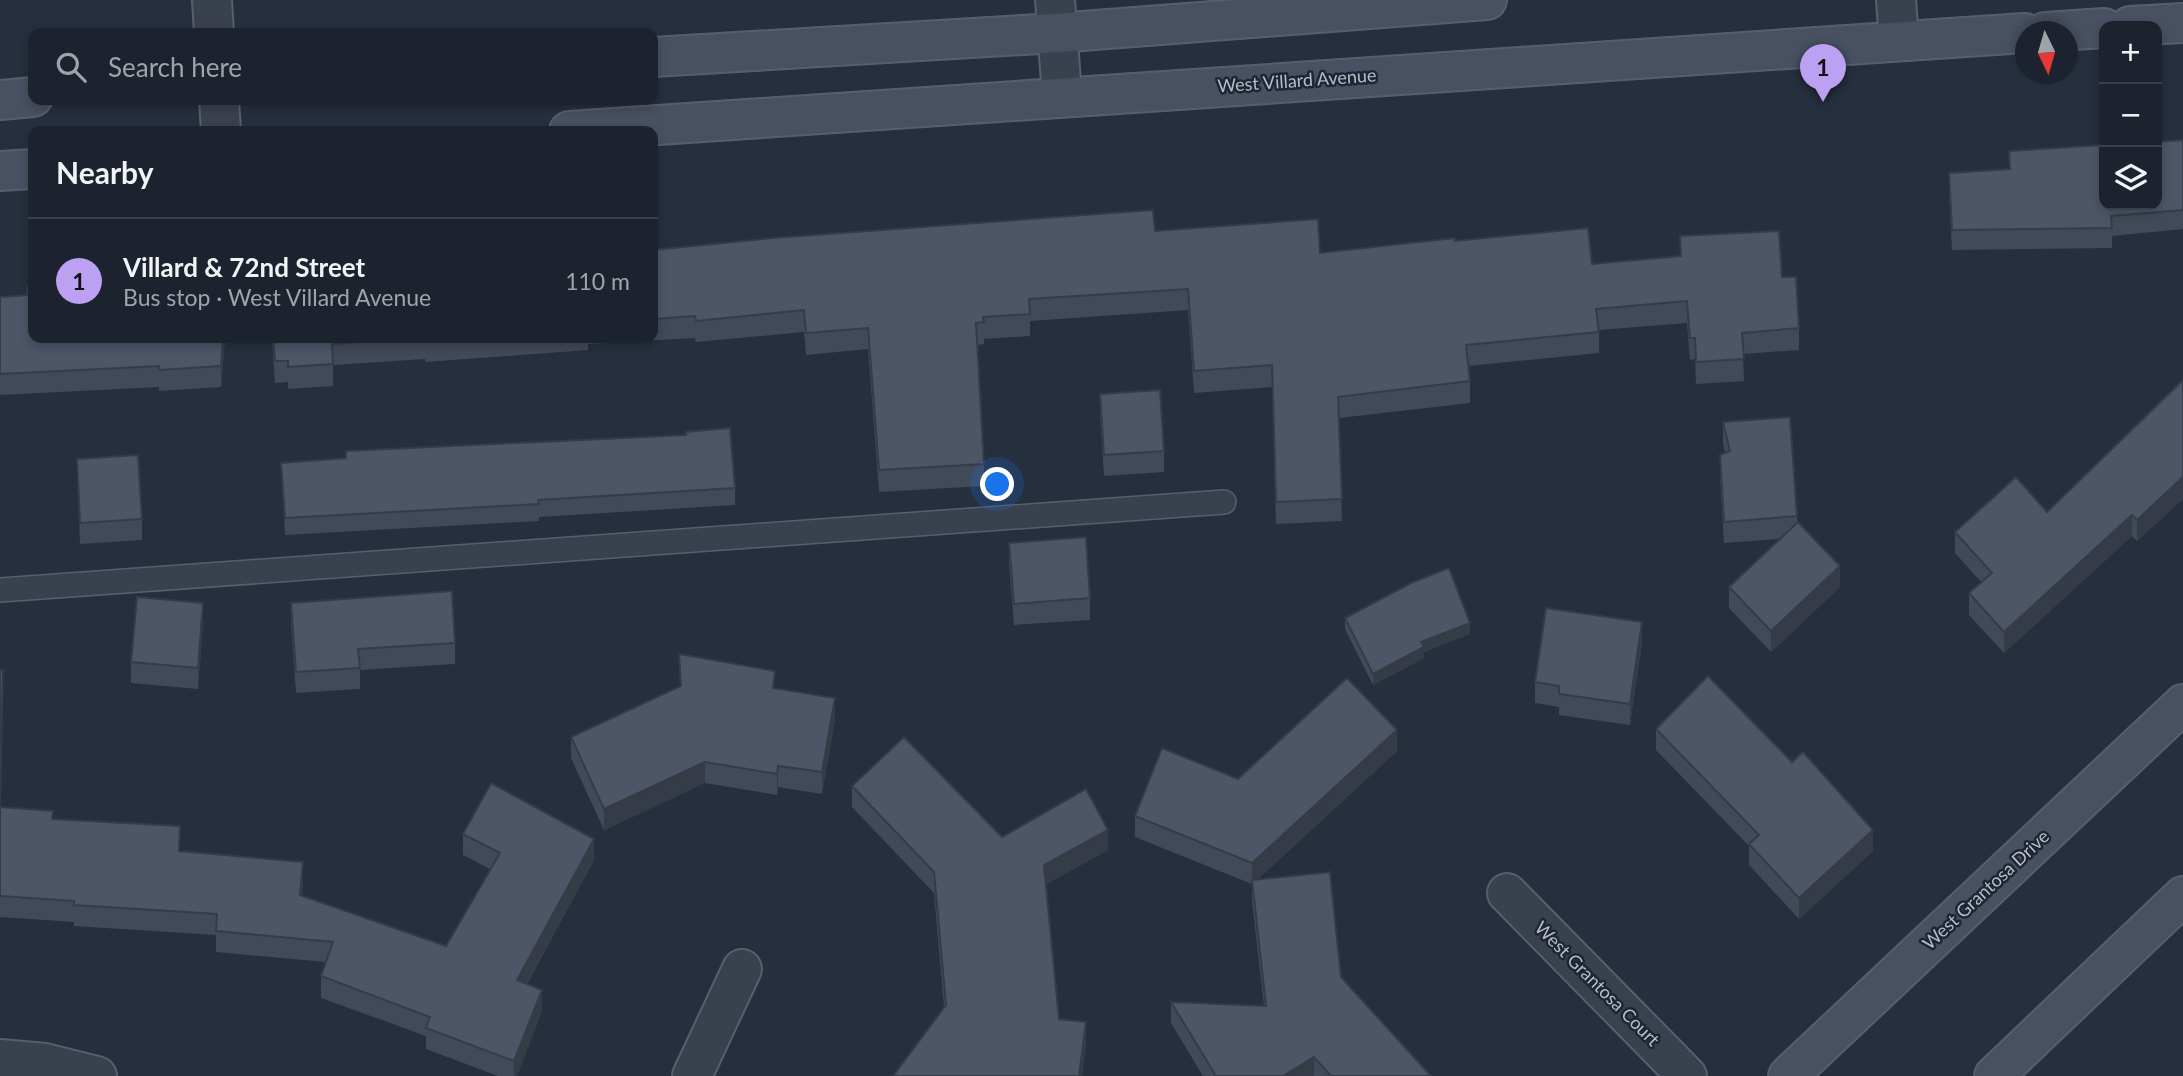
<!DOCTYPE html>
<html lang="en">
<head>
<meta charset="utf-8">
<style>
  body { margin:0; font-family:Lato,sans-serif; background:#292f3a; color:#f1f3f6 }
  .controls { position:absolute; right:21px; top:21px; display:grid; overflow:hidden; border-radius:14px; box-shadow:0 4px 10px #0003 }
  .controls button { width:63px; height:63px; display:grid; place-items:center; padding:0; border:0; border-bottom:2px solid #3a404a; background:#1c232e; color:#f1f3f6; font:35px sans-serif }
  .compass { position:absolute; left:2015px; top:21px; width:63px; height:63px; border-radius:50%; background:#1c232e; box-shadow:0 4px 10px #0003; rotate:175deg }
  .you { position:absolute; left:998px; top:485px; width:24px; height:24px; margin:-18px; border:5px solid #fff; border-radius:50%; background:#1a73e8; box-shadow:0 0 0 10px #1a73e833 }
  .badge { display:grid; place-items:center; width:46px; height:46px; border-radius:50%; background:#bca0f2; color:#111; font-size:23px; font-weight:700 }
  .pin { position:absolute; translate:-50% -58px; filter:drop-shadow(0 2px 4px #0008) }
  .pin::after { content:''; position:absolute; top:37px; width:24px; height:21px; background:inherit; clip-path:polygon(0 0,100% 0,50% 100%) }
  .list { margin:0; padding:0; list-style:none }
  h2 { display:flex; justify-content:space-between; align-items:center; height:91px; margin:0; padding:0 28px; font-size:30px }
  h2 small { font-size:23px; font-weight:400; color:#a0a4aa }
  .list li { display:grid; grid-template-columns:46px 1fr auto; gap:21px; align-items:center; box-sizing:border-box; height:126px; padding:0 28px; border-top:2px solid #3a404a }
  .list b { display:block; font-size:26px; white-space:nowrap }
  .list p { margin:0; font-size:23px; white-space:nowrap; color:#a0a4aa }
  .list em { font-size:23px; font-style:normal; color:#a0a4aa }
  .icon { flex:none; width:38px; height:38px; fill:none; stroke:currentColor; stroke-width:2; stroke-linecap:round; stroke-linejoin:round }
  .map { position:relative; flex:none; width:2183px; height:1076px; overflow:hidden }
  .search { position:absolute; background:#1c232e; box-shadow:0 4px 10px #0003; left:28px; top:28px; width:630px; height:77px; display:flex; align-items:center; gap:18px; box-sizing:border-box; padding:0 24px; border-radius:14px; color:#a0a4aa; font-size:26px }
  .panel { position:absolute; background:#1c232e; box-shadow:0 4px 10px #0003; left:28px; top:126px; width:630px; height:217px; border-radius:14px }
  .map>svg:first-child { display:block }
  .lines { fill:none; stroke-linecap:round; stroke-linejoin:round }
  .lane-casing { stroke:#585f6c; stroke-width:26 }
  .street-casing { stroke:#585f6c; stroke-width:42 }
  .secondary-casing { stroke:#585f6c; stroke-width:42 }
  .lane { stroke:#3a414e; stroke-width:23 }
  .street { stroke:#3a414e; stroke-width:38 }
  .secondary { stroke:#485061; stroke-width:38 }
  .wall { fill:#414a59 }
  .shaded-wall { fill:#353c48 }
  .building { fill:#4c5667; stroke:#353c48; stroke-width:2 }
  .labels { text-anchor:middle; stroke-width:5; stroke-linejoin:round; paint-order:stroke }
  .street-label { font-size:18px; fill:#b6bcc9; stroke:#1f2633 }
</style>
</head>
<body>
<div class="map">
<svg width="2183" height="1076" viewBox="0 0 2183 1076">
  <rect width="100%" height="100%" fill="#262f3e"/>
  <g class="lines">
    <g class="lane-casing">
      <polyline id="lane" points="0,590 1224,502"/>
    </g>
    <g class="street-casing">
      <g id="street">
        <polyline points="212,0 214,33"/>
        <polyline points="1055,0 1062,96"/>
        <polyline points="1896,0 1899,40"/>
        <polyline points="219,100 221,131"/>
        <polyline points="1507,893 1687,1076"/>
        <polyline points="0,1059 45,1063 97,1076"/>
        <polyline points="692,1076 742,969"/>
      </g>
    </g>
    <g class="secondary-casing">
      <g id="secondary">
        <polyline points="2130,26 2183,23"/>
        <polyline points="2045,32 2104,28"/>
        <polyline points="653,57 1056,33 1487,0"/>
        <polyline points="0,100 33,97"/>
        <polyline points="569,131 2025,33"/>
        <polyline points="0,171 33,169"/>
        <polyline points="1788,1076 2183,704"/>
        <polyline points="1994,1076 2183,896"/>
      </g>
    </g>
    <use href="#lane" class="lane"/>
    <use href="#street" class="street"/>
    <use href="#secondary" class="secondary"/>
  </g>
  <g class="wall">
    <polygon points="2183,140 2183,229 2112,236 2112,248 1952,250 1949,192 1949,173 2009,169 2009,151"/>
    <polygon points="1155,231 1320,253 1455,241 1592,264 1680,256 1680,236 1782,277 1799,328 1799,350 1743,354 1744,381 1696,384 1695,359 1690,360 1687,323 1599,330 1599,353 1468,366 1470,381 1470,403 1339,418 1342,521 1276,524 1272,387 1194,393 1188,310 1030,321 1030,336 984,339 984,344 977,345 984,464 984,486 879,492 868,349 806,355 804,332 696,342 695,338 588,344 588,350 425,362 425,359 333,365 333,386 288,389 288,382 275,383 272,338 653,338 653,250"/>
    <polygon points="27,287 225,338 221,387 159,391 159,387 0,395 0,297 27,295"/>
    <polygon points="2183,380 2183,499 2137,541 2132,536 2004,653 1969,615 1969,593 1982,583 1955,553 1955,532 2047,512"/>
    <polygon points="1100,394 1164,451 1164,472 1104,476 1100,415"/>
    <polygon points="1723,422 1797,516 1797,523 1840,587 1771,652 1729,608 1729,587 1780,539 1724,543 1720,476 1720,455 1725,453 1723,443"/>
    <polygon points="77,459 142,519 142,540 80,544"/>
    <polygon points="281,463 735,488 735,505 539,517 539,521 285,535"/>
    <polygon points="1009,543 1090,598 1090,620 1014,625 1009,564"/>
    <polygon points="291,603 455,643 455,664 360,670 360,689 296,693 291,624"/>
    <polygon points="1345,618 1470,634 1424,652 1424,658 1373,685 1345,629"/>
    <polygon points="203,624 198,689 131,683 131,662"/>
    <polygon points="1642,643 1630,725 1559,715 1559,707 1535,703 1535,682"/>
    <polygon points="679,654 775,688 835,720 822,794 778,787 777,795 705,783 604,830 571,758 571,737 680,686"/>
    <polygon points="0,670 1,807 53,819 303,883 302,896 446,946 490,869 463,855 463,834 594,860 527,984 542,1011 517,1076 498,1076 426,1049 426,1036 321,998 321,976 326,962 216,952 216,935 74,926 74,922 0,917"/>
    <polygon points="1656,729 1873,851 1799,919 1749,865 1749,846 1656,750"/>
    <polygon points="1397,751 1258,879 1341,977 1431,1076 1203,1076 1171,1023 1171,1002 1264,1006 1252,901 1252,884 1135,837 1135,816 1238,779"/>
    <polygon points="852,786 1002,837 1108,850 1046,884 1059,1019 1086,1043 1082,1076 893,1076 944,1007 934,893 852,807"/>
  </g>
  <g class="shaded-wall">
    <polygon points="223,338 225,338 221,387 221,366"/>
    <polygon points="2183,477 2183,499 2137,541 2137,520"/>
    <polygon points="2132,515 2132,536 2004,653 2004,632"/>
    <polygon points="1840,566 1840,587 1771,652 1771,631"/>
    <polygon points="203,603 203,624 198,689 198,668"/>
    <polygon points="1642,622 1642,643 1630,725 1630,704"/>
    <polygon points="1470,623 1470,634 1424,652 1424,658 1373,685 1373,674 1421,642"/>
    <polygon points="835,698 835,720 822,794 822,772"/>
    <polygon points="1397,730 1397,751 1252,884 1252,863"/>
    <polygon points="705,762 705,783 604,830 604,809"/>
    <polygon points="778,766 778,787 777,795 777,774"/>
    <polygon points="1108,830 1108,850 1044,885 1044,865"/>
    <polygon points="1873,830 1873,851 1799,919 1799,898"/>
    <polygon points="594,839 594,860 517,1001 517,980"/>
    <polygon points="303,862 303,883 300,916 300,895"/>
    <polygon points="542,990 542,1011 517,1076 514,1076 514,1061"/>
    <polygon points="1086,1022 1086,1043 1082,1076 1079,1076"/>
    <polygon points="1314,1057 1314,1076 1283,1076"/>
  </g>
  <g class="building">
    <polygon points="2183,140 2183,210 2111,216 2112,228 1952,230 1949,173 2010,169 2009,151 2104,145 2104,205 2157,205 2157,142"/>
    <polygon points="1153,210 1155,231 1318,219 1320,253 1455,238 1455,241 1588,228 1592,264 1681,256 1680,236 1779,231 1782,277 1796,277 1799,328 1742,333 1744,359 1696,362 1695,338 1690,338 1687,301 1596,309 1599,332 1466,345 1470,381 1338,397 1342,499 1276,502 1272,365 1194,371 1188,289 1029,299 1030,314 983,317 984,322 976,323 984,464 879,470 868,328 806,333 804,310 696,321 695,316 653,319 653,250 773,238"/>
    <polygon points="33,286 33,338 223,338 221,366 159,370 159,366 0,374 0,297 27,295 27,287"/>
    <polygon points="273,338 416,338 332,344 333,364 288,367 288,361 275,361"/>
    <polygon points="425,338 459,338 425,340"/>
    <polygon points="2183,380 2183,477 2137,520 2132,515 2004,632 1969,593 1992,573 1955,532 2016,477 2047,512"/>
    <polygon points="1160,390 1164,451 1104,455 1100,394"/>
    <polygon points="1790,417 1797,516 1724,522 1720,455 1730,451 1723,422"/>
    <polygon points="730,428 735,488 538,500 539,504 285,518 281,463 346,458 346,451 686,435 686,432"/>
    <polygon points="138,455 142,519 80,523 77,459"/>
    <polygon points="1798,522 1840,566 1771,631 1729,587"/>
    <polygon points="1086,537 1090,598 1014,604 1009,543"/>
    <polygon points="1449,568 1470,623 1421,642 1424,647 1373,674 1345,618 1413,582"/>
    <polygon points="452,591 455,643 358,649 360,668 296,672 291,603"/>
    <polygon points="137,597 203,603 198,668 131,662"/>
    <polygon points="1546,608 1642,622 1630,704 1559,694 1559,686 1535,682"/>
    <polygon points="679,654 775,671 773,688 835,698 822,772 778,766 777,774 705,762 604,809 571,737 681,686"/>
    <polygon points="0,670 3,670 0,807 53,811 52,819 180,826 179,851 303,862 300,895 446,946 500,853 463,834 491,783 594,839 517,980 542,990 514,1061 426,1028 430,1017 321,976 333,942 216,931 217,914 74,905 74,901 0,896"/>
    <polygon points="1708,676 1792,762 1803,752 1873,830 1799,898 1749,844 1759,835 1656,729"/>
    <polygon points="1347,678 1397,730 1252,863 1135,816 1162,748 1238,779"/>
    <polygon points="904,737 1002,837 1086,789 1108,830 1044,865 1059,1019 1086,1022 1079,1076 893,1076 946,1005 934,872 852,786"/>
    <polygon points="1330,872 1341,977 1431,1076 1331,1076 1314,1057 1283,1076 1216,1076 1171,1002 1266,1006 1252,880"/>
  </g>
  <g class="labels">
    <g class="street-label">
      <text transform="translate(1297 81) rotate(-4)" y="6">West Villard Avenue</text>
      <text transform="translate(1986 890) rotate(-43)" y="6">West Grantosa Drive</text>
      <text transform="translate(1597 984) rotate(45)" y="6">West Grantosa Court</text>
    </g>
  </g>
</svg>
<div class="controls">
<button>+</button>
<button>−</button>
<button><svg class="icon" aria-label="layers" viewBox="0 0 24 24"><path d="M12 4l9 5-9 5-9-5zM3 14l9 5 9-5"/></svg></button>
</div>
<svg class="compass" viewBox="-18 -18 36 36"><path d="M0-13l5 13h-10z" fill="#e53935"/><path d="M0 13l5-13h-10z" fill="#a0a4aa"/></svg>
<div class="you"></div>
<div class="pin badge" style="left:1823px;top:102px">1</div>
<div class="search"><svg class="icon" aria-label="search" viewBox="0 0 24 24"><circle cx="10" cy="10" r="6"/><path d="M15 15l6 6"/></svg>Search here</div>
<section class="panel">
<h2>Nearby<small></small></h2>
<ul class="list">
<li><span class="badge">1</span><div><b>Villard &amp; 72nd Street</b><p>Bus stop · West Villard Avenue</p></div><em>110 m</em></li>
</ul>
</section>
</div>
</body>
</html>
